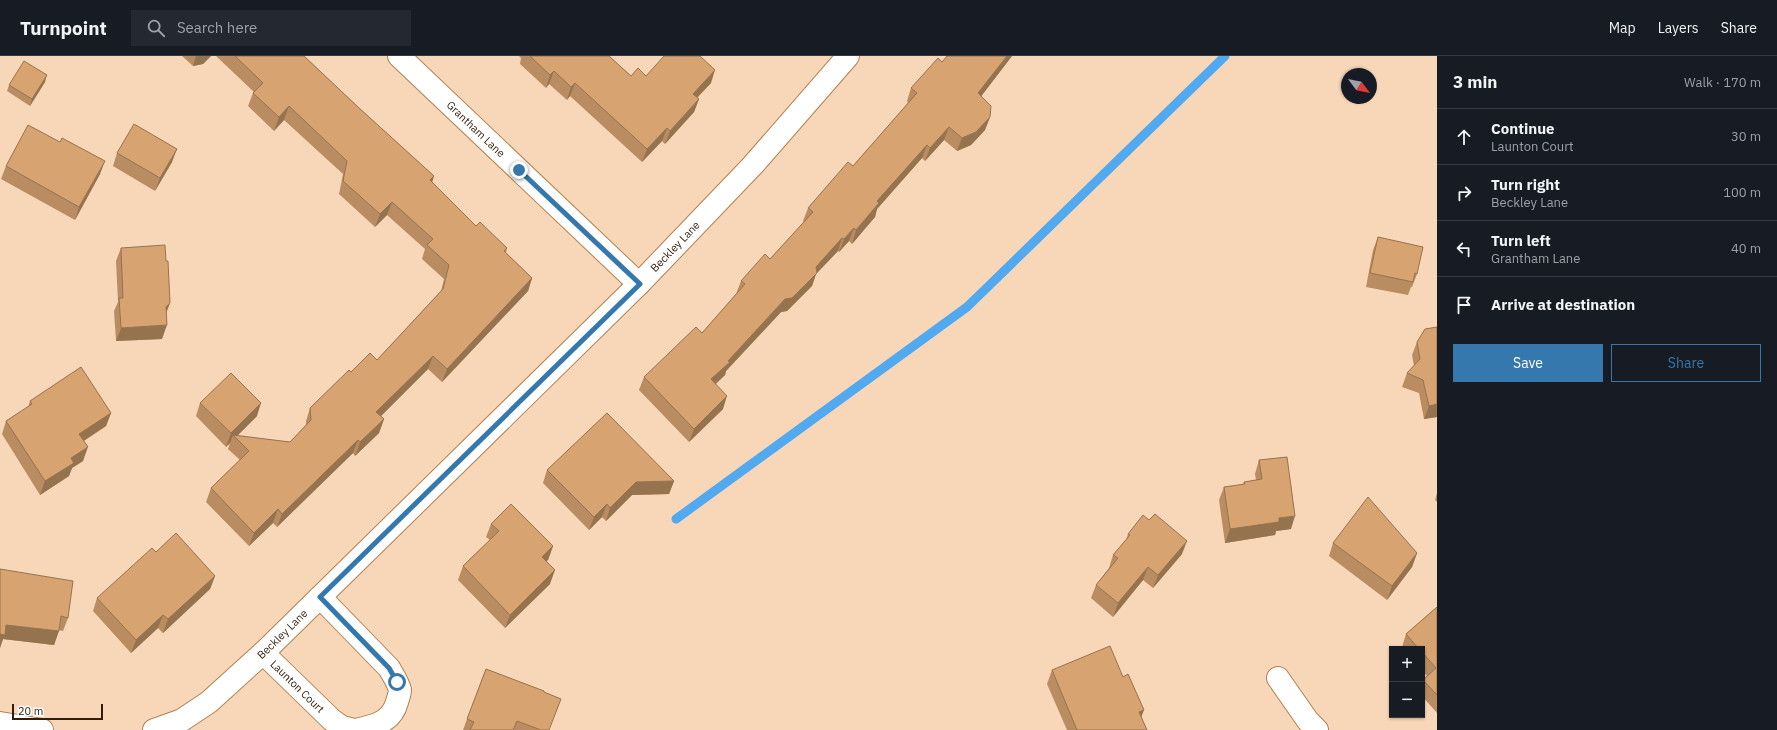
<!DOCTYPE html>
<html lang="en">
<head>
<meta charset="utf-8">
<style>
  body { margin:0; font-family:"IBM Plex Sans",sans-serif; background:#242831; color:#f1f3f6 }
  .controls { position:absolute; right:12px; bottom:12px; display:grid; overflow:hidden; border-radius:0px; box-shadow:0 1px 3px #0004 }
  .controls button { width:36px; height:36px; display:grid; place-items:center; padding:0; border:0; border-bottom:1px solid #363941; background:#171b24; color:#f1f3f6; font:20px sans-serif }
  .compass { position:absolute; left:1341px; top:12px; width:36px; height:36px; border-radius:50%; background:#171b24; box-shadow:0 1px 3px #0004; rotate:122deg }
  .scale { position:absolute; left:12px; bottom:10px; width:91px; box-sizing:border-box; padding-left:4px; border:2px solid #311d08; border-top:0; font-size:11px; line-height:14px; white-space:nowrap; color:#311d08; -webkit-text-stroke:3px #fff; paint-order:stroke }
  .stop { position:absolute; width:12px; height:12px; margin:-9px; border:3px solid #3478ad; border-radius:50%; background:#fff }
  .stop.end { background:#3478ad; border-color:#fff; box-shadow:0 1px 4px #0008 }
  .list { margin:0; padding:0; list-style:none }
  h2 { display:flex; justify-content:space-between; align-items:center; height:52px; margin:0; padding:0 16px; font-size:17px }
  h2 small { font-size:13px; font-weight:400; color:#9ea1a6 }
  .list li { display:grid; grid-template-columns:26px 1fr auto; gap:12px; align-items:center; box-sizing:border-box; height:56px; padding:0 16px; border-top:1px solid #363941 }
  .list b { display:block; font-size:15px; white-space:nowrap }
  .list p { margin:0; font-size:13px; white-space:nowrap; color:#9ea1a6 }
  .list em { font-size:13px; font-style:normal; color:#9ea1a6 }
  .actions { display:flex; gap:8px; padding:12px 16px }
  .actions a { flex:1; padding:9px 0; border:1px solid #3478ad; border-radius:0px; text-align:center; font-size:14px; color:#3478ad }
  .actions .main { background:#3478ad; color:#fff }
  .icon { flex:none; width:22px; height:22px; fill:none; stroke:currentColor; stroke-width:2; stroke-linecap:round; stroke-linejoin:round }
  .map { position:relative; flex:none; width:1437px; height:674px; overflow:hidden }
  header { display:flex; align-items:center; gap:24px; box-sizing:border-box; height:56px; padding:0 20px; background:#171b24; border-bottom:1px solid #363941 }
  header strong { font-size:19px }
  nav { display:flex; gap:22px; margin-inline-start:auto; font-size:14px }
  .search { width:280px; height:36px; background:#242831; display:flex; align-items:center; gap:10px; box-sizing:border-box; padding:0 14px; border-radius:0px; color:#9ea1a6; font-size:15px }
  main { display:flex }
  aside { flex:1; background:#171b24 }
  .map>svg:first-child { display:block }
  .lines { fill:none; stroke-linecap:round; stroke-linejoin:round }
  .stream { stroke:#51a9f0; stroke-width:9 }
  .minor-casing { stroke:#b1804e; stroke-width:24 }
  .minor { stroke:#fff; stroke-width:22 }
  .wall { fill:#b98d61 }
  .shaded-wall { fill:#96734f }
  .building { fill:#d7a471; stroke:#96734f }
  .route { stroke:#3478ad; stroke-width:5 }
  .labels { text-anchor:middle; stroke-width:4; stroke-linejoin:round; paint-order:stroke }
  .street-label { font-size:11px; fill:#311d08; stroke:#fff }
</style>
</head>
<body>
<header>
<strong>Turnpoint</strong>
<div class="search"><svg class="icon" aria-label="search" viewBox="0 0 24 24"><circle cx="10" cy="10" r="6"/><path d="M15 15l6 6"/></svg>Search here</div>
<nav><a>Map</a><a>Layers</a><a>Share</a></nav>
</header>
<main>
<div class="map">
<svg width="1437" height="674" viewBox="0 0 1437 674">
  <rect width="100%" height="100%" fill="#f8d7b9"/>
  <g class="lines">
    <polyline class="stream" points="676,463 967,251 1225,0"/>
    <g class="minor-casing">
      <g id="minor">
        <path id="s1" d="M399,0L639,228"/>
        <path d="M320,541L389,612C393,619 398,626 400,634C400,638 398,642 397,646C392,666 374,670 356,674"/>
        <path id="s2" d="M263,597L332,664L342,671L354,674"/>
        <polyline points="1278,622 1308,665 1317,674"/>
        <polyline points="0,667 42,674"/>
        <path id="s3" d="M154,674L182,664L209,646L263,597L639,228L753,109L848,0"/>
      </g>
    </g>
    <use href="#minor" class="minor"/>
  </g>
  <g class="wall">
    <polygon points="182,0 211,0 203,8 193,10"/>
    <polygon points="216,0 304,0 358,51 434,120 432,126 476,170 507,192 506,197 532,222 528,235 442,326 428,313 381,360 384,363 379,377 355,400 353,397 277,471 273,467 249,490 206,446 211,432 240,404 228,393 230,387 226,391 196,360 200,347 257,360 237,380 290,386 306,369 306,365 310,352 351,316 377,304 441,235 444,223 422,203 425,193 387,159 375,171 339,138 343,118 284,64 274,75 248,50 253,37 254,36"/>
    <polygon points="519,0 609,0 631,20 646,20 711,27 697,42 699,43 694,56 665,88 662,85 642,106 570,40 567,44 549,28 546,32 520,8 521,2"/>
    <polygon points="1012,0 981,40 990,61 985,74 971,89 957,95 944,84 925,105 922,102 877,153 875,161 852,188 849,185 839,196 838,195 816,218 812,230 787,255 781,256 726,315 725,319 716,328 723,353 689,386 639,334 644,321 702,277 736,238 741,225 770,203 804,166 803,165 808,152 853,110 908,47 907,45 911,32 942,6"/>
    <polygon points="45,26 30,50 7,35 9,29"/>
    <polygon points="117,97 172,106 155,135 113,110"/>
    <polygon points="6,110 100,118 75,164 1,123"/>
    <polygon points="1378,181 1417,218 1412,231 1411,231 1408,239 1366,231 1373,194"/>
    <polygon points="121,192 166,205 170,247 166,257 162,283 116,285 114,255 118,246 116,205"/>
    <polygon points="1417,286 1437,361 1424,363 1419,337 1402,331 1407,317 1414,310 1412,299"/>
    <polygon points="30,345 111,357 106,370 84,385 83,405 72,412 69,420 40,439 2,378 6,365 28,351"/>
    <polygon points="1259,404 1291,473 1276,475 1275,479 1225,487 1219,444 1224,431 1243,429 1244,426 1256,424 1255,418"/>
    <polygon points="547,414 674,425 669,438 632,439 606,465 602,461 589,474 543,427"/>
    <polygon points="1437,437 1437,446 1435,444"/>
    <polygon points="491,468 553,490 548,504 546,505 550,528 505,572 458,524 463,510 490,484 486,481"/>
    <polygon points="1128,478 1182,498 1153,532 1143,524 1113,561 1091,542 1096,529 1109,512 1113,499 1126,484"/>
    <polygon points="1333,487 1417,497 1412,511 1387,544 1329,500"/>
    <polygon points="156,496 215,520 210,533 163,577 158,572 131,597 93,555 97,542"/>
    <polygon points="0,513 68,562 63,575 59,574 54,589 3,583 0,592"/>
    <polygon points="1437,551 1437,657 1422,640 1422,627 1423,624 1427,620 1422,614 1422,593 1403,593 1402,591 1406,578"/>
    <polygon points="486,613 544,636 549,674 463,674"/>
    <polygon points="1052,614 1141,661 1147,674 1067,674 1047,628"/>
  </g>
  <g class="shaded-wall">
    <polygon points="196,0 211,0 203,8 193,10"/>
    <polygon points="1007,0 1012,0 973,51 978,37"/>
    <polygon points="715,14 711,27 688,51 693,38"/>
    <polygon points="554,15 549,28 546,32 550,19"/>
    <polygon points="47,19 45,26 30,50 32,43"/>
    <polygon points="575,27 570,40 567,44 571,31"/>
    <polygon points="699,43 694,56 665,88 670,75"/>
    <polygon points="289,50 284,64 274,75 279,61"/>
    <polygon points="990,61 985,74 971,89 957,95 962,82"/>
    <polygon points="949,71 944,84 925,105 930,92"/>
    <polygon points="667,72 662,85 642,106 647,93"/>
    <polygon points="927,89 922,102 877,153 875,161 852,188 856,174 877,145"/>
    <polygon points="177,93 172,106 155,135 160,122"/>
    <polygon points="105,105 100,118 75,164 79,151"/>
    <polygon points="434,120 430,133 430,124"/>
    <polygon points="392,146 387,159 375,171 380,158"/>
    <polygon points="854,172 849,185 839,196 844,183"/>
    <polygon points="842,182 838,195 816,218 812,230 787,255 781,256 726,315 725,319 706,336 711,323"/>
    <polygon points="532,222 528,235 442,326 447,313"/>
    <polygon points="170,247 165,260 166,251"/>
    <polygon points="167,269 162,283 116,285 121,272"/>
    <polygon points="433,300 428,313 372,369 376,356"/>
    <polygon points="727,340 723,353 689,386 694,373"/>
    <polygon points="261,347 257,360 235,382 233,379 230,387 226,391 231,377"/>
    <polygon points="1437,348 1437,361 1424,363 1429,350"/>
    <polygon points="111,357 106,370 74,391 79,378"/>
    <polygon points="384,363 379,377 355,400 360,386"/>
    <polygon points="358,384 353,397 277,471 282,458"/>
    <polygon points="88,391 83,405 72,412 69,420 40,439 45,425 71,402"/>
    <polygon points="674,425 669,438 632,439 606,465 610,452 636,426"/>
    <polygon points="607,448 602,461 589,474 594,461"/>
    <polygon points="278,453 273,467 249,490 254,477"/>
    <polygon points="1295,460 1291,473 1276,475 1275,479 1225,487 1230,473 1279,462"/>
    <polygon points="1187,485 1182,498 1153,532 1158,519"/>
    <polygon points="553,490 548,504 537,514 542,501"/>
    <polygon points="1417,497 1412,511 1387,544 1392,530"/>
    <polygon points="1148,511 1143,524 1113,561 1118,547"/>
    <polygon points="555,514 550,528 505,572 510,559"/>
    <polygon points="215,520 210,533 163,577 168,563"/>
    <polygon points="163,559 158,572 131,597 136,584"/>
    <polygon points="6,569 59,575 54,589 3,583 0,592 0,578"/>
    <polygon points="1144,654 1139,667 1139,656"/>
  </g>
  <g class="building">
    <polygon points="235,0 304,0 358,51 434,120 430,124 476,170 480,166 507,192 504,195 532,222 447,313 433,300 376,356 384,363 360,386 358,384 282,458 278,453 254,477 211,432 249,395 233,379 290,386 311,364 310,352 349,314 351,316 370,297 377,304 443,233 449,209 427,189 433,183 392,146 380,158 343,125 347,105 289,50 279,61 253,37 263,27"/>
    <polygon points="530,0 609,0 631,20 638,12 646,20 664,0 700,0 715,14 693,38 699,43 670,75 667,72 647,93 575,27 571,31 554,15 550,19"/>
    <polygon points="947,0 1007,0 978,37 991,50 990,61 976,76 962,82 949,71 930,92 927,89 877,145 879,147 856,174 854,172 844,183 842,182 816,211 817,217 792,242 785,243 728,305 730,306 711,323 727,340 694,373 644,321 696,271 702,277 745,228 741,225 765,198 770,203 813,156 808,152 848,106 853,110 917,37 911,32 938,2 942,6"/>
    <polygon points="24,5 47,19 32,43 9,29"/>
    <polygon points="134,68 177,93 160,122 117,97"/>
    <polygon points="28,69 60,86 62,82 105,105 79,151 6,110"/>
    <polygon points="1378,181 1423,191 1417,218 1415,217 1413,226 1370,217"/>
    <polygon points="165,189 166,205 168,205 170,247 166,251 167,269 121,272 119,242 123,242 121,192"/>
    <polygon points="1437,271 1437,348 1429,350 1423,324 1407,317 1420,303 1417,286 1425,273"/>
    <polygon points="81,311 111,357 79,378 88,391 71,402 74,407 45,425 6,365 32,348 30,345"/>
    <polygon points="231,317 261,347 231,377 200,347"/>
    <polygon points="607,357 674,425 636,426 610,452 607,448 594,461 547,414"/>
    <polygon points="1287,401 1295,460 1279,462 1279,466 1230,473 1224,431 1245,428 1244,426 1262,423 1259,404"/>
    <polygon points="1368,441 1417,497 1392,530 1333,487"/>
    <polygon points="511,448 553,490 542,501 555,514 510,559 463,510 499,475 491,468"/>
    <polygon points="1155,458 1187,485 1158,519 1148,511 1118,547 1096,529 1118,502 1113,499 1130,479 1128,478 1143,459 1149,464"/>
    <polygon points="176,477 215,520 168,563 163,559 136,584 97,542 152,492 156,496"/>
    <polygon points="0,513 73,525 68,562 61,560 59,575 6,569 5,579 0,578"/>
    <polygon points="1437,551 1437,639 1423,624 1436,612 1422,596 1422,593 1419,593 1406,578"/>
    <polygon points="1110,590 1123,621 1128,618 1144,654 1139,656 1147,674 1077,674 1052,614"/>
    <polygon points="486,613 544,635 544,636 561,643 549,674 541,674 517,665 513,674 470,674 474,666 467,663"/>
  </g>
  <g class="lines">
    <polyline class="route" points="397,626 389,612 320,541 640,228 519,114"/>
  </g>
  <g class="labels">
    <g class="street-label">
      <text dy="4" stroke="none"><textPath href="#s1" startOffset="106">Grantham Lane</textPath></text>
      <text dy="4" stroke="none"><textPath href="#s3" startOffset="714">Beckley Lane</textPath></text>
      <text dy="4" stroke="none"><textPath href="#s3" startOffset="162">Beckley Lane</textPath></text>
      <text dy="4" stroke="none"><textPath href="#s2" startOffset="48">Launton Court</textPath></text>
    </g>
  </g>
</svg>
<div class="controls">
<button>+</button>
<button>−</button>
</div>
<svg class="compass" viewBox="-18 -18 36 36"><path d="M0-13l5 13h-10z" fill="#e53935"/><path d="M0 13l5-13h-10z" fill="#9ea1a6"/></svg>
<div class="scale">20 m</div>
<div class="stop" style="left:397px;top:626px"></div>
<div class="stop end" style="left:519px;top:114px"></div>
</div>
<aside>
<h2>3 min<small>Walk · 170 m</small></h2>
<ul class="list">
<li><svg class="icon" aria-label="ahead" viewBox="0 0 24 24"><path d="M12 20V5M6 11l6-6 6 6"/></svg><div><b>Continue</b><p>Launton Court</p></div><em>30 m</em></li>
<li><svg class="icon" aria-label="right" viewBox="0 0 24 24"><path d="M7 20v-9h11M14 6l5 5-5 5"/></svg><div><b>Turn right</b><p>Beckley Lane</p></div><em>100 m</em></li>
<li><svg class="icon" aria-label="left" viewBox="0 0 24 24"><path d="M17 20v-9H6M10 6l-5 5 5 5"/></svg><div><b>Turn left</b><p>Grantham Lane</p></div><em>40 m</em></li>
<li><svg class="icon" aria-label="arrive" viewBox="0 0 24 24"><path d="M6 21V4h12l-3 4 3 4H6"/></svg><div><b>Arrive at destination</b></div></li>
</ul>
<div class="actions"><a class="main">Save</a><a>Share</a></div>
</aside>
</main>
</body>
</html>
